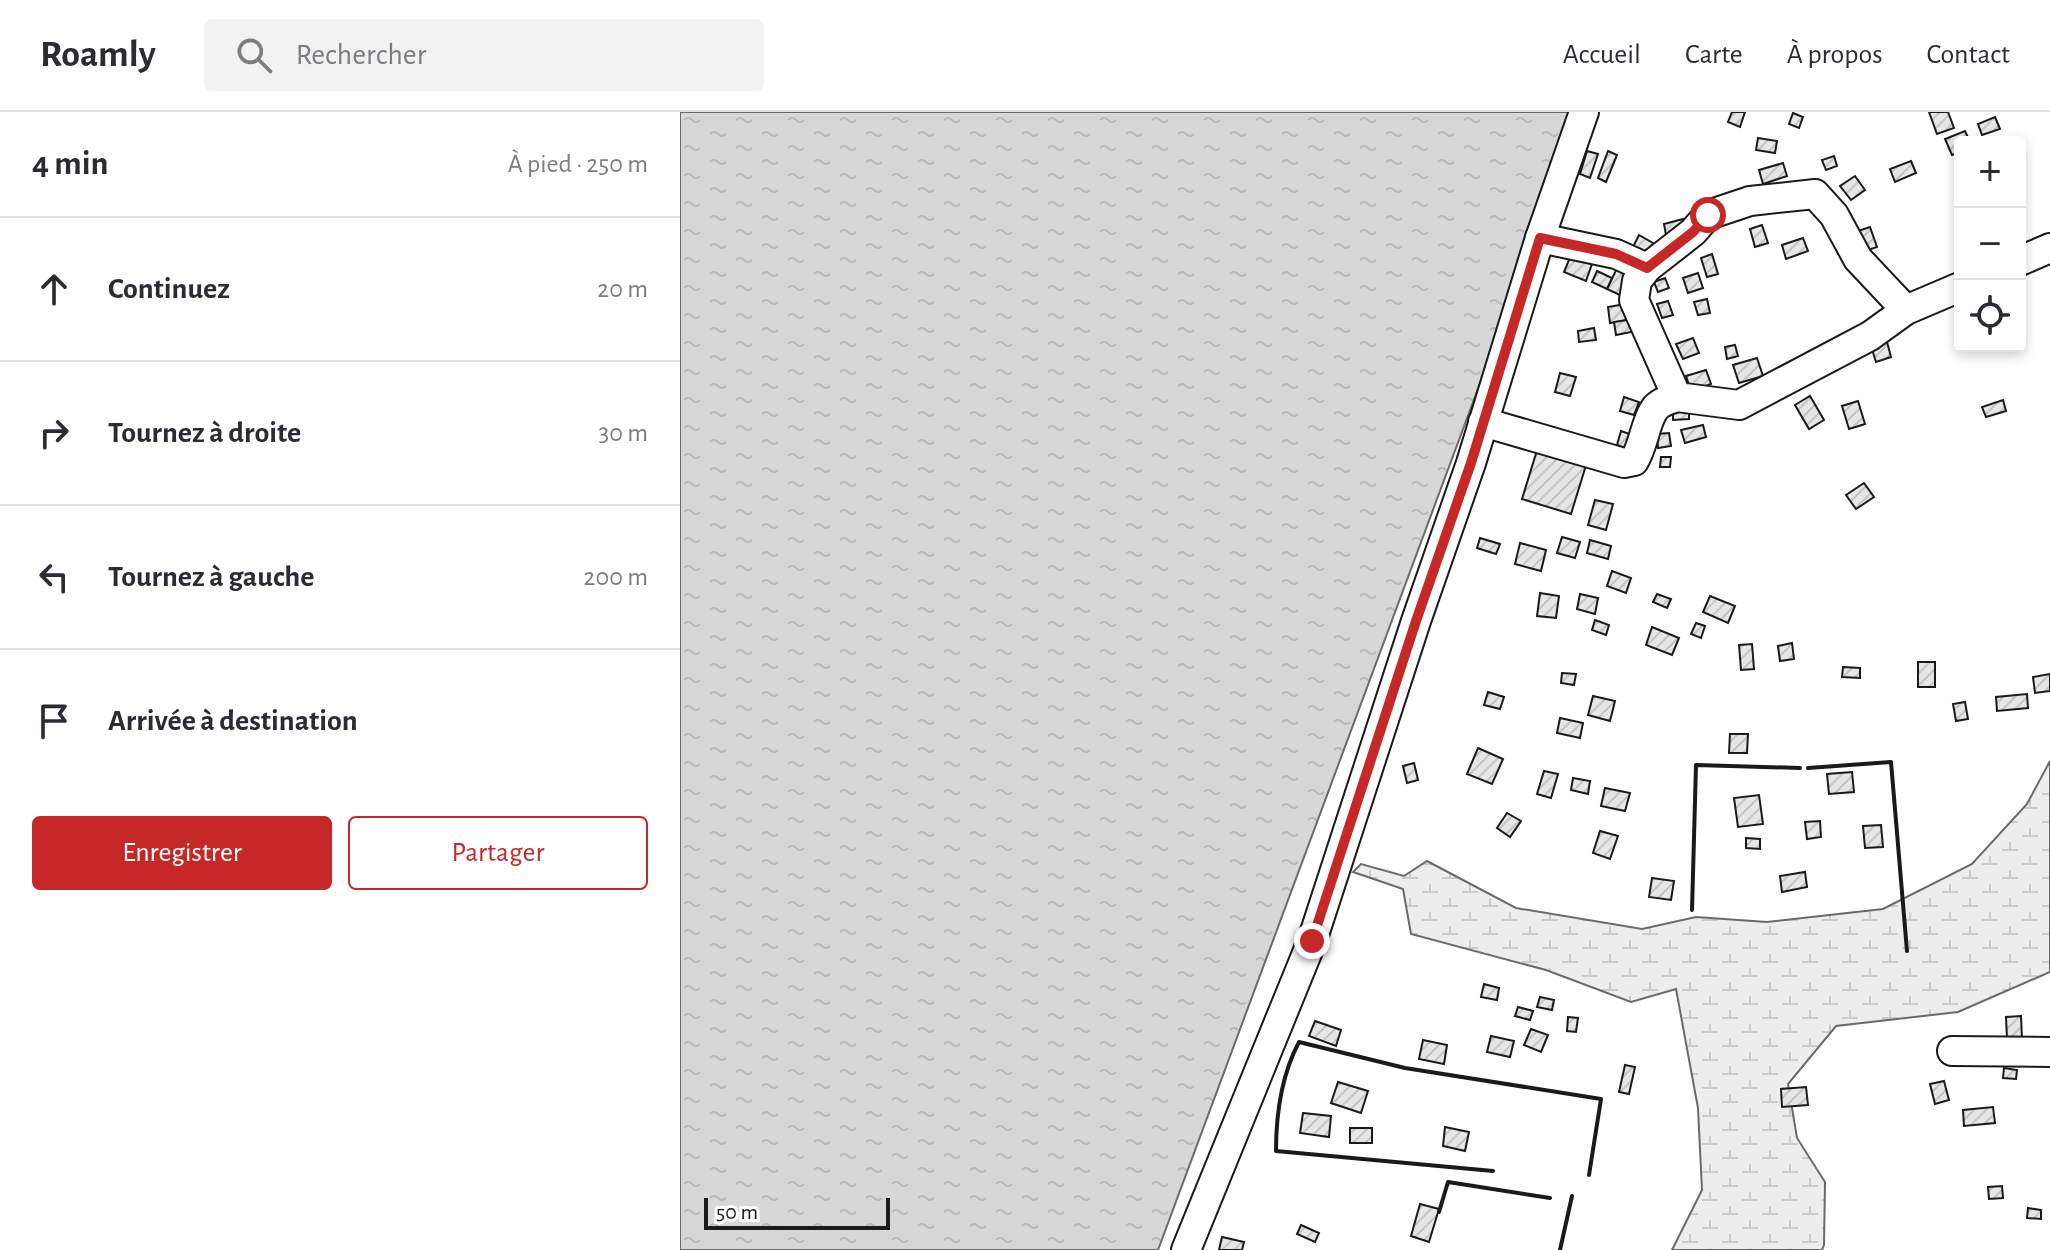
<!DOCTYPE html>
<html lang="fr">
<head>
<meta charset="utf-8">
<style>
  body { margin:0; font-family:"Alegreya Sans",sans-serif; background:#f2f2f3; color:#2b2b33 }
  .controls { position:absolute; right:24px; top:24px; display:grid; overflow:hidden; border-radius:8px; box-shadow:0 4px 12px #0003 }
  .controls button { width:72px; height:72px; display:grid; place-items:center; padding:0; border:0; border-bottom:2px solid #e1e1e2; background:#fff; color:#2b2b33; font:40px sans-serif }
  .scale { position:absolute; left:24px; bottom:20px; width:186px; box-sizing:border-box; padding-left:8px; border:4px solid #1a1a1a; border-top:0; font-size:22px; line-height:28px; white-space:nowrap; color:#1a1a1a; -webkit-text-stroke:6px #fff; paint-order:stroke }
  .stop { position:absolute; width:24px; height:24px; margin:-18px; border:6px solid #c62828; border-radius:50%; background:#fff }
  .stop.end { background:#c62828; border-color:#fff; box-shadow:0 2px 8px #0008 }
  .list { margin:0; padding:0; list-style:none }
  h2 { display:flex; justify-content:space-between; align-items:center; height:104px; margin:0; padding:0 32px; font-size:34px }
  h2 small { font-size:26px; font-weight:400; color:#7c7c81 }
  .list li { display:grid; grid-template-columns:52px 1fr auto; gap:24px; align-items:center; box-sizing:border-box; height:144px; padding:0 32px; border-top:2px solid #e1e1e2 }
  .list b { display:block; font-size:30px; white-space:nowrap }
  .list em { font-size:26px; font-style:normal; color:#7c7c81 }
  .actions { display:flex; gap:16px; padding:24px 32px }
  .actions a { flex:1; padding:18px 0; border:2px solid #c62828; border-radius:8px; text-align:center; font-size:28px; color:#c62828 }
  .actions .main { background:#c62828; color:#fff }
  .icon { flex:none; width:44px; height:44px; fill:none; stroke:currentColor; stroke-width:2; stroke-linecap:round; stroke-linejoin:round }
  .map { position:relative; flex:none; width:1370px; height:1138px; overflow:hidden }
  header { display:flex; align-items:center; gap:48px; box-sizing:border-box; height:112px; padding:0 40px; background:#fff; border-bottom:2px solid #e1e1e2 }
  header strong { font-size:38px }
  nav { display:flex; gap:44px; margin-inline-start:auto; font-size:28px }
  .search { width:560px; height:72px; background:#f2f2f3; display:flex; align-items:center; gap:20px; box-sizing:border-box; padding:0 28px; border-radius:8px; color:#7c7c81; font-size:30px }
  main { display:flex }
  aside { flex:1; background:#fff }
  .map>svg:first-child { display:block }
  .wetland { fill:url(#wetland-marsh); stroke:#6a6a6a; stroke-width:2 }
  .water { fill:url(#water-ripples); stroke:#6a6a6a; stroke-width:2 }
  .building { fill:url(#building-hatch); stroke:#1a1a1a; stroke-width:2 }
  .lines { fill:none; stroke-linecap:round; stroke-linejoin:round }
  .minor-casing { stroke:#1a1a1a; stroke-width:32 }
  .minor { stroke:#fff; stroke-width:28 }
  .wall { stroke:#1a1a1a; stroke-width:4 }
  .route { stroke:#c62828; stroke-width:10 }
</style>
</head>
<body>
<header>
<strong>Roamly</strong>
<div class="search"><svg class="icon" aria-label="search" viewBox="0 0 24 24"><circle cx="10" cy="10" r="6"/><path d="M15 15l6 6"/></svg>Rechercher</div>
<nav><a>Accueil</a><a>Carte</a><a>À propos</a><a>Contact</a></nav>
</header>
<main>
<aside>
<h2>4 min<small>À pied · 250 m</small></h2>
<ul class="list">
<li><svg class="icon" aria-label="ahead" viewBox="0 0 24 24"><path d="M12 20V5M6 11l6-6 6 6"/></svg><div><b>Continuez</b></div><em>20 m</em></li>
<li><svg class="icon" aria-label="right" viewBox="0 0 24 24"><path d="M7 20v-9h11M14 6l5 5-5 5"/></svg><div><b>Tournez à droite</b></div><em>30 m</em></li>
<li><svg class="icon" aria-label="left" viewBox="0 0 24 24"><path d="M17 20v-9H6M10 6l-5 5 5 5"/></svg><div><b>Tournez à gauche</b></div><em>200 m</em></li>
<li><svg class="icon" aria-label="arrive" viewBox="0 0 24 24"><path d="M6 21V4h12l-3 4 3 4H6"/></svg><div><b>Arrivée à destination</b></div></li>
</ul>
<div class="actions"><a class="main">Enregistrer</a><a>Partager</a></div>
</aside>
<div class="map">
<svg width="1370" height="1138" viewBox="0 0 1370 1138">
  <defs>
    <pattern id="wetland-marsh" width="20" height="14" patternUnits="userSpaceOnUse" patternTransform="scale(2)"><rect width="20" height="14" fill="#ededed"/><path d="M1 5h8M5 5V1M11 12h8M15 12V8" fill="none" stroke="#cbcbcb"/></pattern>
    <pattern id="water-ripples" width="26" height="14" patternUnits="userSpaceOnUse" patternTransform="scale(2)"><rect width="26" height="14" fill="#d7d7d7"/><path d="M2 4q2-2 4 0t4 0M15 11q2-2 4 0t4 0" fill="none" stroke="#b8b8b8"/></pattern>
    <pattern id="building-hatch" width="6" height="6" patternUnits="userSpaceOnUse" patternTransform="scale(2)"><rect width="6" height="6" fill="#e6e6e6"/><path d="M-1 1l2-2M0 6l6-6M5 7l2-2" fill="none" stroke="#c5c5c5"/></pattern>
  </defs>
  <rect width="100%" height="100%" fill="#fff"/>
  <polygon class="wetland" points="1370,649 1370,860 1278,900 1156,914 1108,972 1117,1026 1145,1070 1144,1133 1142,1138 992,1138 1022,1078 1018,996 996,877 951,890 866,858 731,822 723,777 673,760 681,752 724,764 747,749 836,796 962,817 1016,805 1087,810 1203,797 1292,752 1347,692"/>
  <polygon class="water" points="0,0 895,0 844,153 478,1138 0,1138"/>
  <g class="building">
    <polygon points="1052,0 1065,0 1060,15 1048,10"/>
    <polygon points="1249,0 1268,0 1274,16 1257,22"/>
    <polygon points="1113,1 1123,5 1119,16 1109,12"/>
    <polygon points="1315,5 1320,17 1302,23 1298,12"/>
    <polygon points="1285,19 1290,30 1280,30 1280,40 1272,43 1265,27"/>
    <polygon points="1078,26 1097,29 1095,41 1076,38"/>
    <polygon points="907,39 918,42 910,66 900,62"/>
    <polygon points="928,39 937,43 926,70 918,66"/>
    <polygon points="1154,44 1157,54 1146,58 1142,48"/>
    <polygon points="1231,49 1236,61 1215,70 1210,57"/>
    <polygon points="1103,51 1107,64 1083,72 1079,58"/>
    <polygon points="1175,64 1185,78 1171,88 1160,74"/>
    <polygon points="1003,107 1006,119 986,123 984,112"/>
    <polygon points="1082,113 1088,131 1075,135 1070,117"/>
    <polygon points="1190,115 1197,135 1183,140 1175,120"/>
    <polygon points="959,123 978,134 970,149 951,139"/>
    <polygon points="1123,126 1128,139 1106,147 1102,133"/>
    <polygon points="1032,142 1038,162 1027,165 1021,146"/>
    <polygon points="891,143 912,152 906,169 884,160"/>
    <polygon points="939,152 956,160 944,185 927,177"/>
    <polygon points="917,159 932,166 927,177 912,170"/>
    <polygon points="1018,161 1023,176 1008,181 1003,166"/>
    <polygon points="985,166 989,176 978,180 974,170"/>
    <polygon points="1027,187 1030,201 1018,203 1014,190"/>
    <polygon points="988,189 993,203 982,206 977,192"/>
    <polygon points="951,191 954,207 930,211 928,195"/>
    <polygon points="954,207 956,219 936,223 934,210"/>
    <polygon points="914,216 916,228 899,230 898,219"/>
    <polygon points="1013,226 1019,241 1003,247 996,232"/>
    <polygon points="1206,226 1211,245 1196,250 1190,231"/>
    <polygon points="1055,233 1058,244 1047,247 1045,235"/>
    <polygon points="1077,246 1083,264 1059,271 1053,253"/>
    <polygon points="1026,258 1031,272 1011,279 1006,264"/>
    <polygon points="880,261 896,265 890,284 875,280"/>
    <polygon points="1130,284 1144,308 1129,317 1115,293"/>
    <polygon points="944,285 959,290 954,303 940,299"/>
    <polygon points="1323,288 1326,299 1306,305 1302,295"/>
    <polygon points="1178,289 1185,312 1169,317 1162,294"/>
    <polygon points="1009,299 1009,307 993,308 993,300"/>
    <polygon points="1023,313 1026,325 1005,331 1001,318"/>
    <polygon points="941,319 958,325 953,339 937,333"/>
    <polygon points="989,321 991,334 978,336 977,322"/>
    <polygon points="858,335 907,350 891,402 842,387"/>
    <polygon points="981,345 991,345 990,355 980,355"/>
    <polygon points="1184,371 1194,385 1176,397 1166,383"/>
    <polygon points="915,388 933,392 926,418 908,413"/>
    <polygon points="882,425 900,430 895,446 877,441"/>
    <polygon points="800,426 820,432 816,442 797,436"/>
    <polygon points="910,428 931,434 928,447 907,441"/>
    <polygon points="840,431 866,438 861,459 835,452"/>
    <polygon points="932,459 951,466 946,481 927,474"/>
    <polygon points="860,481 879,484 876,506 857,504"/>
    <polygon points="900,482 918,486 915,502 897,497"/>
    <polygon points="977,482 991,487 987,496 973,490"/>
    <polygon points="1030,484 1055,494 1048,511 1023,500"/>
    <polygon points="915,508 929,513 926,523 912,518"/>
    <polygon points="1016,511 1025,514 1021,526 1011,522"/>
    <polygon points="972,515 999,526 992,543 966,533"/>
    <polygon points="1112,531 1114,547 1100,549 1098,534"/>
    <polygon points="1072,532 1074,557 1061,558 1059,533"/>
    <rect x="1238" y="550" width="17" height="25"/>
    <polygon points="1163,555 1180,556 1180,566 1162,565"/>
    <polygon points="882,561 896,562 894,573 881,571"/>
    <polygon points="1370,562 1370,579 1355,581 1353,565"/>
    <polygon points="808,580 824,585 820,597 804,593"/>
    <polygon points="1347,582 1348,596 1317,599 1316,585"/>
    <polygon points="913,584 935,589 930,609 908,603"/>
    <polygon points="1285,590 1288,607 1276,609 1273,592"/>
    <polygon points="880,606 903,611 900,626 877,621"/>
    <polygon points="1050,622 1068,622 1067,641 1049,641"/>
    <polygon points="798,636 823,647 812,672 787,662"/>
    <polygon points="734,651 738,668 727,671 723,654"/>
    <polygon points="864,659 878,662 871,686 857,682"/>
    <polygon points="1172,660 1174,680 1149,682 1147,662"/>
    <polygon points="893,666 910,669 908,682 891,678"/>
    <polygon points="925,676 950,681 945,699 921,694"/>
    <polygon points="1079,683 1083,712 1058,715 1054,686"/>
    <polygon points="827,701 841,709 830,725 817,716"/>
    <polygon points="1140,709 1141,725 1127,727 1125,710"/>
    <polygon points="1201,713 1203,735 1185,736 1183,714"/>
    <polygon points="920,719 938,724 930,747 913,741"/>
    <polygon points="1066,726 1080,727 1080,737 1066,736"/>
    <polygon points="1125,760 1127,775 1102,780 1100,764"/>
    <polygon points="972,766 994,769 991,788 969,785"/>
    <polygon points="804,872 819,876 817,888 801,885"/>
    <polygon points="860,885 874,888 872,898 857,895"/>
    <polygon points="838,895 853,899 850,908 835,904"/>
    <polygon points="1341,904 1342,927 1327,927 1326,905"/>
    <polygon points="888,905 898,906 896,920 887,919"/>
    <polygon points="635,909 661,918 656,934 629,924"/>
    <polygon points="851,917 868,923 861,940 844,933"/>
    <polygon points="811,924 834,929 830,945 807,940"/>
    <polygon points="743,928 767,933 764,952 739,947"/>
    <polygon points="945,953 955,955 949,982 939,980"/>
    <polygon points="1324,956 1337,958 1336,967 1323,966"/>
    <polygon points="1264,969 1269,988 1255,992 1250,972"/>
    <polygon points="658,970 688,979 681,1001 651,991"/>
    <polygon points="1126,975 1128,993 1102,995 1101,977"/>
    <polygon points="1313,995 1315,1011 1284,1014 1283,998"/>
    <polygon points="623,1001 651,1004 649,1025 620,1021"/>
    <polygon points="765,1015 789,1020 785,1039 763,1034"/>
    <rect x="670" y="1016" width="22" height="15"/>
    <polygon points="1322,1074 1323,1086 1309,1087 1308,1075"/>
    <polygon points="740,1092 759,1097 749,1130 731,1124"/>
    <polygon points="1348,1096 1361,1098 1361,1107 1347,1106"/>
    <polygon points="621,1113 639,1121 635,1130 617,1122"/>
    <polygon points="542,1125 564,1130 562,1138 539,1138"/>
  </g>
  <g class="lines">
    <g class="minor-casing">
      <g id="minor">
        <polyline points="860,126 936,142 967,156"/>
        <polyline points="1340,149 1370,136"/>
        <polyline points="1226,198 1178,147 1154,103 1135,82 1070,89 1028,103 1013,120 967,156 957,169 954,188 997,285 1059,293 1190,224 1226,198 1280,175"/>
        <path d="M803,310L944,351L954,349C964,333 965,311 974,298C979,290 989,288 997,285"/>
        <polyline points="1272,939 1370,940"/>
        <polyline points="506,1138 632,829 736,509 791,351 860,126 904,0"/>
      </g>
    </g>
    <use href="#minor" class="minor"/>
    <g class="wall">
      <polyline points="1128,656 1211,650 1227,839"/>
      <polyline points="1012,798 1016,653 1120,656"/>
      <path d="M813,1059L596,1039C596,1003 602,962 619,930L725,956L921,987L909,1063"/>
      <polyline points="759,1100 768,1070 870,1086"/>
      <polyline points="880,1138 892,1084"/>
    </g>
  </g>
  <g class="lines">
    <polyline class="route" points="632,829 736,509 791,351 860,126 936,142 967,156 1013,120 1028,103"/>
  </g>
</svg>
<div class="controls">
<button>+</button>
<button>−</button>
<button><svg class="icon" aria-label="locate" viewBox="0 0 24 24"><circle cx="12" cy="12" r="6"/><path d="M12 2v4M12 18v4M2 12h4M18 12h4"/></svg></button>
</div>
<div class="scale">50 m</div>
<div class="stop" style="left:1028px;top:103px"></div>
<div class="stop end" style="left:632px;top:829px"></div>
</div>
</main>
</body>
</html>
